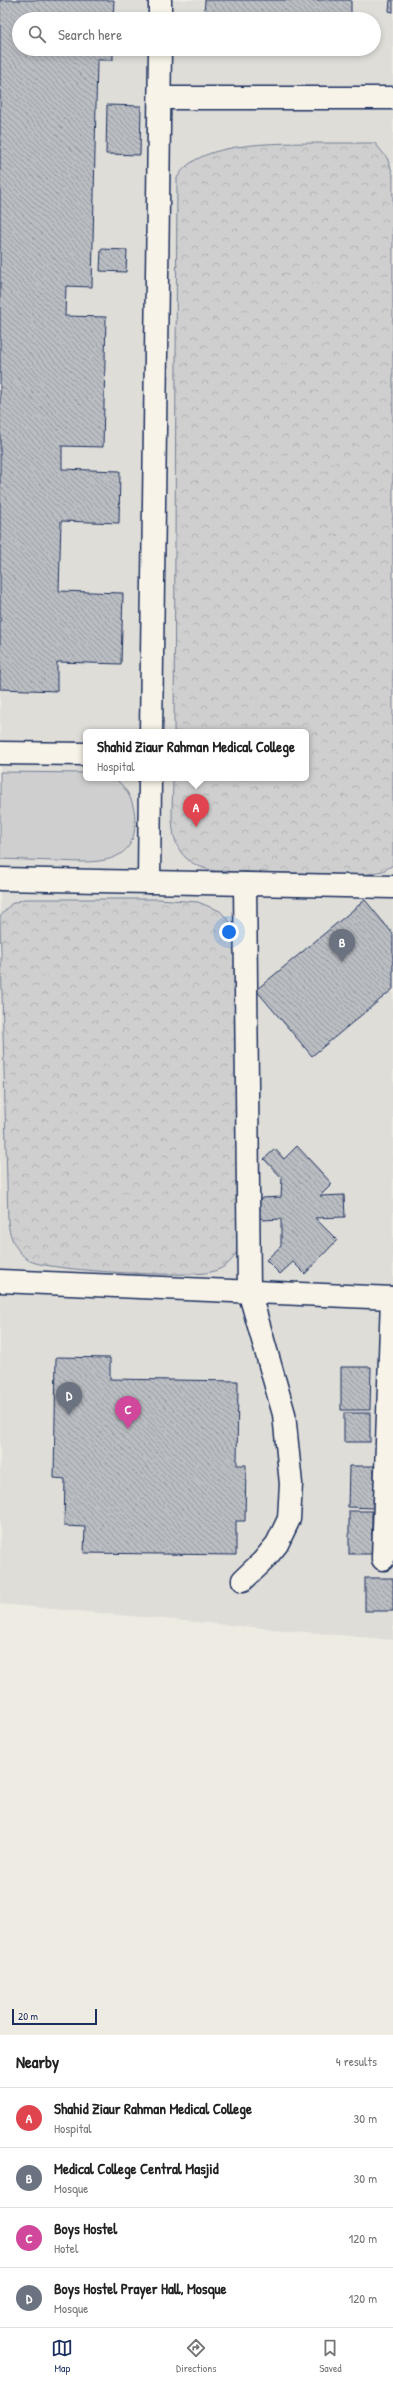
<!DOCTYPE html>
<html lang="en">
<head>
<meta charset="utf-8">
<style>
  body { margin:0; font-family:"Patrick Hand",sans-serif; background:#f2f2f2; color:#222 }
  .scale { position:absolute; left:12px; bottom:10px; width:85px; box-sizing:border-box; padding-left:4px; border:2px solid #1b2f5e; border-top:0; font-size:11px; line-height:14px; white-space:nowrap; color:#1b2f5e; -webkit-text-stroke:3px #f7f3e8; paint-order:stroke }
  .you { position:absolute; left:229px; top:932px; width:14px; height:14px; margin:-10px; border:3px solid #fff; border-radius:50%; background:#1a73e8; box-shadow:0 0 0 6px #1a73e833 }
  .badge { display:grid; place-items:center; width:26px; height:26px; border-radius:50%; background:#1b2f5e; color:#fff; font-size:13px; font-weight:700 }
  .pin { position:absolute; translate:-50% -33px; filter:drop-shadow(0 1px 2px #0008) }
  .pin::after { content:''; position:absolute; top:21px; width:14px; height:12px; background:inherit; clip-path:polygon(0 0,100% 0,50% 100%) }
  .popup { position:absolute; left:83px; top:729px; width:226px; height:52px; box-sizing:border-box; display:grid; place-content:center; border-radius:6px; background:#fff; filter:drop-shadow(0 1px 3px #0005); font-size:13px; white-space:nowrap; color:#767676 }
  .popup b { font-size:15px; color:#222 }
  .popup::after { content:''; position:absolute; left:50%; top:100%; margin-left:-8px; border:8px solid transparent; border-top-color:#fff }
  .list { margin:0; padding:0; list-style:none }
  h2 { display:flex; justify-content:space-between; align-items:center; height:52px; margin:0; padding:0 16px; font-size:17px }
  h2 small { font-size:13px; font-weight:400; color:#767676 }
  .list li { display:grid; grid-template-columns:26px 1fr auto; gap:12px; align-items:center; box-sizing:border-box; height:60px; padding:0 16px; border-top:1px solid #e0e0e0 }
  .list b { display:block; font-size:15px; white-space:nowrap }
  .list p { margin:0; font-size:13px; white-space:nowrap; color:#767676 }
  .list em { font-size:13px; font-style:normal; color:#767676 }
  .icon { flex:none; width:22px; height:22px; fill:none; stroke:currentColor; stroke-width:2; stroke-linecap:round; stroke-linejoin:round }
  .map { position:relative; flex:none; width:393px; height:2035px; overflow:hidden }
  .search { position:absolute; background:#fff; box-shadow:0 2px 6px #0003; left:12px; right:12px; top:12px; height:44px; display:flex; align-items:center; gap:10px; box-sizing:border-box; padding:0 14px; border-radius:22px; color:#767676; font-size:15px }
  .sheet { height:292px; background:#fff }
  nav { display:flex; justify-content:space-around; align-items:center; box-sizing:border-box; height:56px; border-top:1px solid #e0e0e0; background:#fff; font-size:11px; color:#767676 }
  nav a { display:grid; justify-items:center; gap:2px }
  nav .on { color:#1b2f5e }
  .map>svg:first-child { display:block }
  .built { fill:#deddd8; fill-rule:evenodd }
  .park { fill:url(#park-crowns); stroke:#757f96 }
  .garden { fill:#cfcfcf; stroke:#757f96 }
  .building { fill:url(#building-back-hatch); stroke:#1b2f5e }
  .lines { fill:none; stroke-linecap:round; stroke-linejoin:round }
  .minor-casing { stroke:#1b2f5e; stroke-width:25 }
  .minor { stroke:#f7f3e8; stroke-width:22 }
</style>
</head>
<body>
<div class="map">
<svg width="393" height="2035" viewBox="0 0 393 2035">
  <defs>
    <pattern id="park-crowns" width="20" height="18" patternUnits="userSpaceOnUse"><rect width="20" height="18" fill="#cfcfcf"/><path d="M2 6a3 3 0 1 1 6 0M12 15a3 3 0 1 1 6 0" fill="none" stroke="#b1b2b4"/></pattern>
    <pattern id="building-back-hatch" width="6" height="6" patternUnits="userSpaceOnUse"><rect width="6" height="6" fill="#babdc2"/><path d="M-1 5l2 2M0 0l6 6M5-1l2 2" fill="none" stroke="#969aa1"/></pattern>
  </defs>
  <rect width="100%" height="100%" fill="#eeebe2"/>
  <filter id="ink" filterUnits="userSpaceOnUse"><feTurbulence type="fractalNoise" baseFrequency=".025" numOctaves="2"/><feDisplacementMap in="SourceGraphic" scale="8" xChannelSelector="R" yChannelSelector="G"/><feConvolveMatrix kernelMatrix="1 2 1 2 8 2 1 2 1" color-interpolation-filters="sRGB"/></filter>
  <g filter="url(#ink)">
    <path class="built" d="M0,0H393V1640L0,1604ZM19,19H374V49H19ZM86,732H306V778H86Z"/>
    <g class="park">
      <path d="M333,143H375L387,158L393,174V865L383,871L364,875L215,871C162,861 173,819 173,778H306V732H174L177,178C198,137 293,144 333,143Z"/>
      <path d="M24,899H159L198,902L220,911L231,923L235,932L240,1244C235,1259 227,1268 211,1272C190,1278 44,1271 28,1260C15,1250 9,1236 8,1221L0,917L11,904Z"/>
    </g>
    <path class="garden" d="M0,772L86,773V778H114C128,788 135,804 135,821C136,869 88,862 55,861C37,860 18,860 0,859Z"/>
    <g class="building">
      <polygon points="0,0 114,0 113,19 19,19 19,49 113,49 113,60 97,60 92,287 66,286 65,316 106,317 103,447 62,446 62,469 120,471 119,523 61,521 59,591 123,593 121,664 57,662 57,691 0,689"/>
      <polygon points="205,0 351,0 351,19 204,19"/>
      <polygon points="390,0 393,0 393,12 389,11"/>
      <polygon points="254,49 350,49 350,51"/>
      <polygon points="107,105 141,106 140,155 106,154"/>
      <polygon points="101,249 127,250 126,272 100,271"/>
      <polygon points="365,900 393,934 393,989 312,1056 256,990"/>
      <polygon points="297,1146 332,1184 320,1196 344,1195 345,1217 315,1218 337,1240 305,1274 293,1262 280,1274 266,1260 281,1246 281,1219 263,1220 252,1209 262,1198 281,1197 282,1178 264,1159 275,1149 284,1159"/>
      <polygon points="56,1357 110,1358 110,1379 238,1381 237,1465 246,1465 245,1521 236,1521 236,1555 84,1553 85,1527 64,1526 65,1479 54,1478"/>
      <polygon points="341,1367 371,1367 370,1410 341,1410"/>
      <rect x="344" y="1413" width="26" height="29"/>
      <polygon points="349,1466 374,1466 374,1508 348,1507"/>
      <rect x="349" y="1511" width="23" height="43"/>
      <rect x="365" y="1578" width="28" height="33"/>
    </g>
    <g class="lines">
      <g class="minor-casing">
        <g id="minor">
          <polyline points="160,19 160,0"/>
          <polyline points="160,98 393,98"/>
          <polyline points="151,732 160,49"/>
          <polyline points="0,753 86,754"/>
          <polyline points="0,879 393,887"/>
          <polyline points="149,882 150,778"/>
          <polyline points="0,1281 393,1298"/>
          <polyline points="383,1559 392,1298"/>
          <polyline points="243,1580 263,1561 277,1544 289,1519 291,1484 284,1414 249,1291 245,884"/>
        </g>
      </g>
      <use href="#minor" class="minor"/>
    </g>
  </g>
</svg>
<div class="scale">20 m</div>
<div class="you"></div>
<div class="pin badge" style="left:196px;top:827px;background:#e0444e">A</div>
<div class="popup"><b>Shahid Ziaur Rahman Medical College</b>Hospital</div>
<div class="pin badge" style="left:342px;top:962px;background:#6b7280">B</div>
<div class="pin badge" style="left:128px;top:1429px;background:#d1479c">C</div>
<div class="pin badge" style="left:69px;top:1415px;background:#6b7280">D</div>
<div class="search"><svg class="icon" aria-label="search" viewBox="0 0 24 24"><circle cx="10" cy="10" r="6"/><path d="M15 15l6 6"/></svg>Search here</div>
</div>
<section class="sheet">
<h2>Nearby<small>4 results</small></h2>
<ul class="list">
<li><span class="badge" style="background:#e0444e">A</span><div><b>Shahid Ziaur Rahman Medical College</b><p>Hospital</p></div><em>30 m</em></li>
<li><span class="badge" style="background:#6b7280">B</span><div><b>Medical College Central Masjid</b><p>Mosque</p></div><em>30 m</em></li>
<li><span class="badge" style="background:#d1479c">C</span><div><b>Boys Hostel</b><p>Hotel</p></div><em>120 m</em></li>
<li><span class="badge" style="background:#6b7280">D</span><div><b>Boys Hostel Prayer Hall, Mosque</b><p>Mosque</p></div><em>120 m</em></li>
</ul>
</section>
<nav>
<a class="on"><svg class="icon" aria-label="map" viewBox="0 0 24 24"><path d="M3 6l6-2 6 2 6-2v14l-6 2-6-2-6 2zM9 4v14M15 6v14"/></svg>Map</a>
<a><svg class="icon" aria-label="directions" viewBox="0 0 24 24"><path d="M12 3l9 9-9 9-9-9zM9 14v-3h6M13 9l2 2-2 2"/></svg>Directions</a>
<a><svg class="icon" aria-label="saved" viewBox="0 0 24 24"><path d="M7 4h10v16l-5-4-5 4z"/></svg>Saved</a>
</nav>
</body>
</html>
